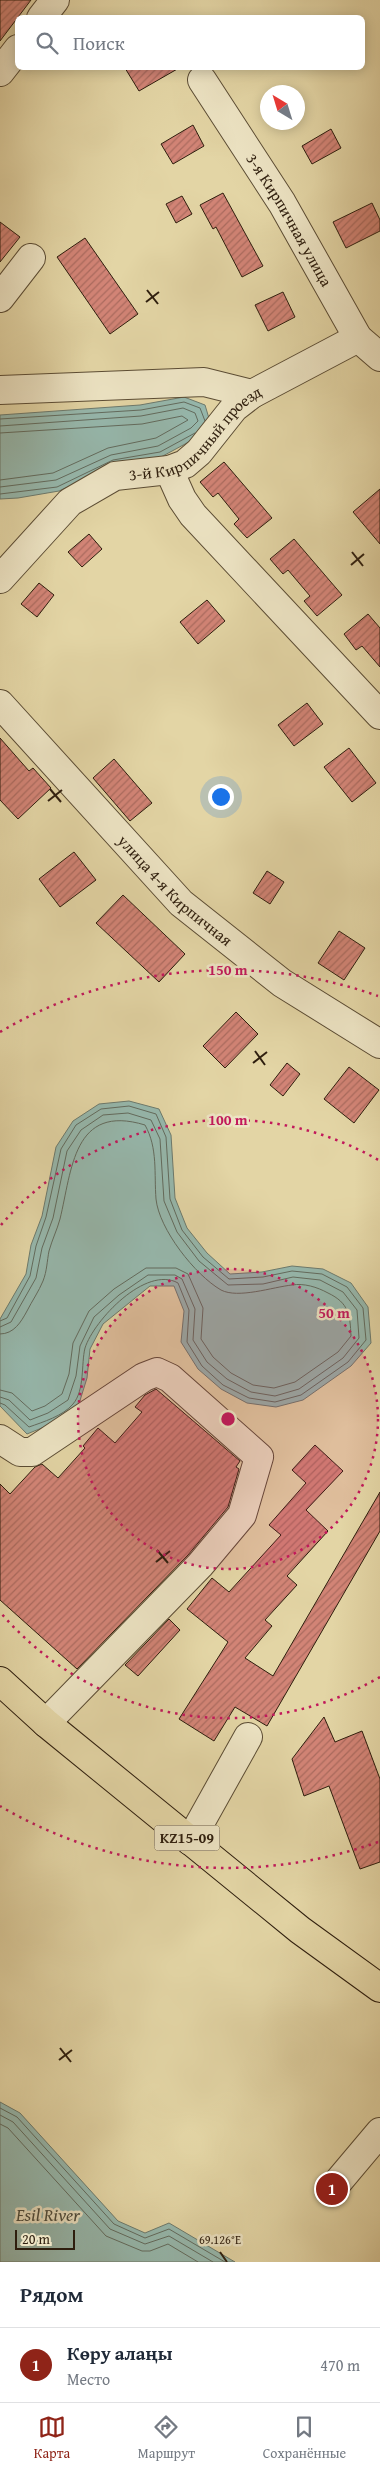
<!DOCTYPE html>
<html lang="ru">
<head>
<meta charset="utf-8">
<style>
  body { margin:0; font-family:"Gentium Book Plus",serif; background:#f2f2f3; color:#1f2937 }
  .compass { position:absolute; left:260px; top:85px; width:45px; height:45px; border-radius:50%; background:#fff; box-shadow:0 2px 12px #0003; rotate:322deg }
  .scale { position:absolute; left:15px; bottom:12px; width:60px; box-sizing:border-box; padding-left:5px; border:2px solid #2e1e0e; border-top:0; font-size:14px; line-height:18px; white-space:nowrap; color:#2e1e0e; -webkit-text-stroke:4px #ede4c4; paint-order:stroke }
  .you { position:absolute; left:220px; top:796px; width:18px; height:18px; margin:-12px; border:4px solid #fff; border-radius:50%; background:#1a73e8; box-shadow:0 0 0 8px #1a73e833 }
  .badge { display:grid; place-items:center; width:32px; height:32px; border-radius:50%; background:#8f2418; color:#fff; font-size:16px; font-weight:700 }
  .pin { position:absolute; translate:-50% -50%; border:2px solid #fff; box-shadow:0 1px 5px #0006 }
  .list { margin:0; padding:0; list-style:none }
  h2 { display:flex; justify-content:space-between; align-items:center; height:65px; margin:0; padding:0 20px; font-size:21px }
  h2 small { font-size:16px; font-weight:400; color:#747a83 }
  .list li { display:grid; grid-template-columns:32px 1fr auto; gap:15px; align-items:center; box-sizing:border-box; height:75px; padding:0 20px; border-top:1px solid #e0e1e3 }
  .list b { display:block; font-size:19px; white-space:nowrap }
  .list p { margin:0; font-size:16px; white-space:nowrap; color:#747a83 }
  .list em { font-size:16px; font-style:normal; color:#747a83 }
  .icon { flex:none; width:28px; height:28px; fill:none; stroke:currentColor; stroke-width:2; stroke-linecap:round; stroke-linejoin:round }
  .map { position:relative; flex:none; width:380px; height:2262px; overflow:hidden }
  .search { position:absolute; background:#fff; box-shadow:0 2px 12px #0003; left:15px; right:15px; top:15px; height:55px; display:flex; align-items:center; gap:12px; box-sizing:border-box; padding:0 18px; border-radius:8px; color:#747a83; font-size:19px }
  .sheet { height:140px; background:#fff }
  nav { display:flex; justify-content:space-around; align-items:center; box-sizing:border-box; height:70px; border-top:1px solid #e0e1e3; background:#fff; font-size:14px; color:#747a83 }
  nav a { display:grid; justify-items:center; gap:2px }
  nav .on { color:#8f2418 }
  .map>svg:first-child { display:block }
  .water { fill:#96b8ad; stroke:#6c7a6d }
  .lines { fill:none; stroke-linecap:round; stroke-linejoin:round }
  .shore { stroke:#626b5e; stroke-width:1 }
  .building { fill:url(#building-hatch); stroke:#2e1e0e }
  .minor-casing { stroke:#5b4c34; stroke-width:30 }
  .highway-casing { stroke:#2e1e0e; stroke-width:30 }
  .minor { stroke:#ede4c4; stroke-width:28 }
  .highway { stroke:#e3d5a5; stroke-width:28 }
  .ticks { fill:none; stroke:#2e1e0e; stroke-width:2 }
  .ring { fill:none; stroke:#c2185b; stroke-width:2.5; stroke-dasharray:2.5 5 }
  .labels { text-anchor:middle; stroke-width:5; stroke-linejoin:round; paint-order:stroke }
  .shield { fill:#ede4c4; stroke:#675945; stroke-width:1 }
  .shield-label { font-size:15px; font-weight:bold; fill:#2e1e0e }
  .street-label { font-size:16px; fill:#2e1e0e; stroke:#ede4c4 }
  .water-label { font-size:18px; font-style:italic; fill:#4d4c3e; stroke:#ede4c4 }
  .ticks-label { font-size:12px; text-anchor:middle; fill:#2e1e0e; stroke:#ede4c4; stroke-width:5; stroke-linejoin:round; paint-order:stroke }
  .centre { fill:#c2185b; stroke:#ede4c4; stroke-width:2.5 }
  .ring-label { font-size:15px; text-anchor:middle; font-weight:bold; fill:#c2185b; stroke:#ede4c4; stroke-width:5; stroke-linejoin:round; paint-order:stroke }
</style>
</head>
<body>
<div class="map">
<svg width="380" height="2262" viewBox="0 0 380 2262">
  <defs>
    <pattern id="building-hatch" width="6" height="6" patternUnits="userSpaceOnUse" patternTransform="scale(1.25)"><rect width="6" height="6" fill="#d28476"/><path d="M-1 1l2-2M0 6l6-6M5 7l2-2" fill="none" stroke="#ab6b5f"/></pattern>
  </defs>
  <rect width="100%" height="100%" fill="#e3d5a5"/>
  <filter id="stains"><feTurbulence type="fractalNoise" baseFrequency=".004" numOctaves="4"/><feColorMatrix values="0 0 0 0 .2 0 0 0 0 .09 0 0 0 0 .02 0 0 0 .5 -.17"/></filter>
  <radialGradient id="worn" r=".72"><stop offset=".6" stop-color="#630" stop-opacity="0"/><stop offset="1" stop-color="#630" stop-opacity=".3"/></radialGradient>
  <g class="water">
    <polygon points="184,397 205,405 211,425 198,437 161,457 115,465 59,491 18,498 0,499 0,415 140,405"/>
    <polygon points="129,1101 159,1109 171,1135 175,1198 187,1228 207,1253 230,1274 262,1272 292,1266 323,1269 351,1283 368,1307 371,1343 351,1366 303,1400 276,1407 247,1403 221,1389 198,1369 181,1342 184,1311 174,1286 150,1286 103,1324 90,1349 87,1378 78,1407 54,1423 27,1434 0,1406 0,1319 26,1274 31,1245 42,1216 56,1147 73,1121 99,1104"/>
    <polygon points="0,2102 20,2113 118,2221 145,2233 169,2223 235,2262 0,2262"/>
  </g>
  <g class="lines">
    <g class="shore">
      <polyline points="0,419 141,410 184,402 200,408 205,421"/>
      <polyline points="0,426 141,416 183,408 195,413 198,421 191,428 158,446 111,455 56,480 0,487"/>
      <polyline points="0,433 142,424 182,416 188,420 156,438 108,448 53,473 0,480"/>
      <polyline points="0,494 57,487 113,460 160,452 195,433"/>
      <path d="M0,1321L7,1318L30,1276L36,1246L46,1217L61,1149L76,1125L101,1109L129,1106L156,1114L166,1137L170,1199L182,1230L203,1257L229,1279L263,1277L292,1271L322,1274L347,1287L363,1308L366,1340L348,1362L301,1395L275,1402L249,1398L223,1385L202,1366L187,1342L189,1310L178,1283C146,1265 94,1320 85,1348C81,1364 85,1390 73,1404C63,1416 43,1422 29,1427L5,1405L0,1403"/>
      <polyline points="0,1327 11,1322 36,1278 42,1248 53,1218 67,1151 81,1130 103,1115 128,1113 151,1120 160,1139 164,1201 177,1232 199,1261 228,1285 263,1284 293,1277 320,1280 343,1292 357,1310 359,1338 343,1358 299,1389 275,1396 251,1392 227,1379 207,1362 193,1340 195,1309 182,1279 175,1275 148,1275 119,1295 94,1317 80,1346 76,1376 68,1400 48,1413 30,1420 9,1400 0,1397"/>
      <path d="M0,1334C14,1334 21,1322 27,1311C32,1301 39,1291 43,1281C47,1271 47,1261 49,1251C52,1240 57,1230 60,1219C72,1170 73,1103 145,1125C158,1148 154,1174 156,1199C159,1229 195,1275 221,1290C238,1299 273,1287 292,1285C304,1283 317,1287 328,1293C349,1303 350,1315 351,1336L338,1352L295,1382L274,1388L253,1385L231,1373L213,1357L201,1339L203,1308L188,1274L176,1268H146L114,1289L89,1311L73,1343L69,1374L62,1394L45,1406L32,1411L12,1393L0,1390"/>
      <polyline points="0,2108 17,2117 114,2224 145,2238 169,2229 225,2262"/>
      <polyline points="0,2115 13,2122 110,2229 145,2244 169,2236 213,2262"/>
      <polyline points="0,2124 8,2128 106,2236 142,2251 150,2251 168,2244 198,2262"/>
    </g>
  </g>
  <g class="building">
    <polygon points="0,0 31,0 0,41"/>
    <polygon points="125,68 179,68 139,91"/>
    <polygon points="193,125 204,146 173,164 161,144"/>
    <polygon points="331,129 341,148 312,164 302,146"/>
    <polygon points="223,193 263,266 242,277 216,227 213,229 200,205"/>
    <polygon points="182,196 192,214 176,223 166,204"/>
    <polygon points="372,203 380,220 380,231 346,248 333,222"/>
    <polygon points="0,222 20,237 0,262"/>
    <polygon points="85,238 138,314 110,334 57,257"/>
    <polygon points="283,292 295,317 268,331 255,305"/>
    <polygon points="224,462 272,518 247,538 234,524 239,519 218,493 213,497 200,482"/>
    <polygon points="380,489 380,544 353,512"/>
    <polygon points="89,534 102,549 82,567 68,552"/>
    <polygon points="294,539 342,595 317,616 304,601 310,596 288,570 283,574 270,559"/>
    <polygon points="39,583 54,595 37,617 21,604"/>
    <polygon points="207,600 225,621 198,644 180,622"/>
    <polygon points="368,614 380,628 380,667 362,646 356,650 344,634"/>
    <polygon points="307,703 323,724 294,746 278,725"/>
    <polygon points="0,738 29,771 33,768 51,788 18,819 0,800"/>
    <polygon points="349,748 376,783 352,802 324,767"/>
    <polygon points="114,759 152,803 130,821 93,778"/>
    <polygon points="74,852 96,880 60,907 39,879"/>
    <polygon points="267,871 284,882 270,904 253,893"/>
    <polygon points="123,895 185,954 159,982 96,923"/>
    <polygon points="339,931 365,948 344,980 318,963"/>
    <polygon points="236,1012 258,1034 225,1068 203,1046"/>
    <polygon points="287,1063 300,1074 283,1096 270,1085"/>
    <polygon points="349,1067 379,1090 354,1123 324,1099"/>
    <polygon points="156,1389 240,1461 236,1467 239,1469 228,1507 188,1555 77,1669 0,1600 0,1484 10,1494 35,1467 42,1464 58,1478 85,1448 83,1446 98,1428 115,1443 142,1412 135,1407 145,1395"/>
    <polygon points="315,1445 343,1471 306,1510 328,1531 287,1576 297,1585 265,1620 272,1626 245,1658 273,1676 380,1492 380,1531 267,1726 235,1707 214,1741 179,1719 228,1642 187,1609 212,1578 229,1592 281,1535 269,1525 306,1483 292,1470"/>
    <polygon points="169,1619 180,1630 138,1676 125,1665"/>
    <polygon points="324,1717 335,1742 362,1731 380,1779 380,1862 360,1869 329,1786 304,1796 292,1759"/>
  </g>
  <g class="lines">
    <g class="minor-casing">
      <g id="minor">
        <polyline points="41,18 55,0"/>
        <polyline points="0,72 18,49"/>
        <path id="s1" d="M202,80L282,203L358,338L380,357"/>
        <polyline points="0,298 31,258"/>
        <polyline points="0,390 204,382 252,394"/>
        <polyline points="169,470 182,499 193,515 380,715"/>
        <path id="s2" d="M0,579L70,502L115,476L169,470L185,464L199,452L234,408L252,394L358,338"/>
        <path id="s3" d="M0,704L181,903L282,983L380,1044"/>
        <polyline points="0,1439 20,1452 32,1452 144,1377 157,1372 170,1378 259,1457 242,1515 200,1565 46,1723"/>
        <polyline points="190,1841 248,1737"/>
        <polyline points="332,2189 380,2132"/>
      </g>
    </g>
    <g class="highway-casing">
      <polyline id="highway" points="0,1681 46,1723 300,1930 380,1988"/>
    </g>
    <use href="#minor" class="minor"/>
    <use href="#highway" class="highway"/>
  </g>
  <path class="ticks" d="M147,290L158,304M146,302L159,292M352,552L363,566M351,565L364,554M50,789L61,802M48,801L62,790M255,1051L265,1065M253,1063L267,1052M157,1550L168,1563M156,1562L170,1551M60,2048L71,2062M59,2060L72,2050M220,2252L227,2262"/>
  <circle cx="228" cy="1419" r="150" fill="#c2185b" fill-opacity=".12"/>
  <g class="ring">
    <circle cx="228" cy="1419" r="150"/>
    <path d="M380 1677A299 299 0 0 1 1 1613M1 1225A299 299 0 0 1 380 1161"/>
    <path d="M378 1842A449 449 0 0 1 0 1806M0 1032A449 449 0 0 1 378 996"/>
  </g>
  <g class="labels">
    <rect class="shield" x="154.5" y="1825.5" width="65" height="25" rx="4"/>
    <g class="shield-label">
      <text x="187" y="1843">KZ15-09</text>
    </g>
    <g class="street-label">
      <text dy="6" stroke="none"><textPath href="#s1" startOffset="165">3-я Кирпичная улица</textPath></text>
      <text dy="6" stroke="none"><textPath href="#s2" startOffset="252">3-й Кирпичный проезд</textPath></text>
      <text dy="6" stroke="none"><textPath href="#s3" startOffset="256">улица 4-я Кирпичная</textPath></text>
    </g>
    <g class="water-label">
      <text x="48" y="2221">Esil River</text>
    </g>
  </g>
  <g class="ticks-label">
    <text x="220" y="2244">69.126°E</text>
  </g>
  <circle cx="228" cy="1419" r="8" class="centre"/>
  <g class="ring-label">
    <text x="228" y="975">150 m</text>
    <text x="228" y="1125">100 m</text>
    <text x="334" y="1318">50 m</text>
  </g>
  <rect width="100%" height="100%" filter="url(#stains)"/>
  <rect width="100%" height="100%" fill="url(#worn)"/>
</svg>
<svg class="compass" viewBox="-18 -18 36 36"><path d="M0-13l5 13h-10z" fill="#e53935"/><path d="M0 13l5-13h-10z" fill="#747a83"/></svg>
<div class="scale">20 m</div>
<div class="you"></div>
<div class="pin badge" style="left:332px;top:2189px">1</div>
<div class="search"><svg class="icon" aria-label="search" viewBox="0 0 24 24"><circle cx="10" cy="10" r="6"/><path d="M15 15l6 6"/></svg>Поиск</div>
</div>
<section class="sheet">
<h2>Рядом<small></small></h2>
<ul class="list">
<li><span class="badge">1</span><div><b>Көру алаңы</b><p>Место</p></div><em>470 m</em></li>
</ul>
</section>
<nav>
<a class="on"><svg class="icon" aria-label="map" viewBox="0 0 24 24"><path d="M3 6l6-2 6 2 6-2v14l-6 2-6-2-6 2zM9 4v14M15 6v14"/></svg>Карта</a>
<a><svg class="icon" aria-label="directions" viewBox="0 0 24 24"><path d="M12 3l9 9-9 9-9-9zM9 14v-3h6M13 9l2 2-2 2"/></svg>Маршрут</a>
<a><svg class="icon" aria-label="saved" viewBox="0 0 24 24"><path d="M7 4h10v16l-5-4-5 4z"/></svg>Сохранённые</a>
</nav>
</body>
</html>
